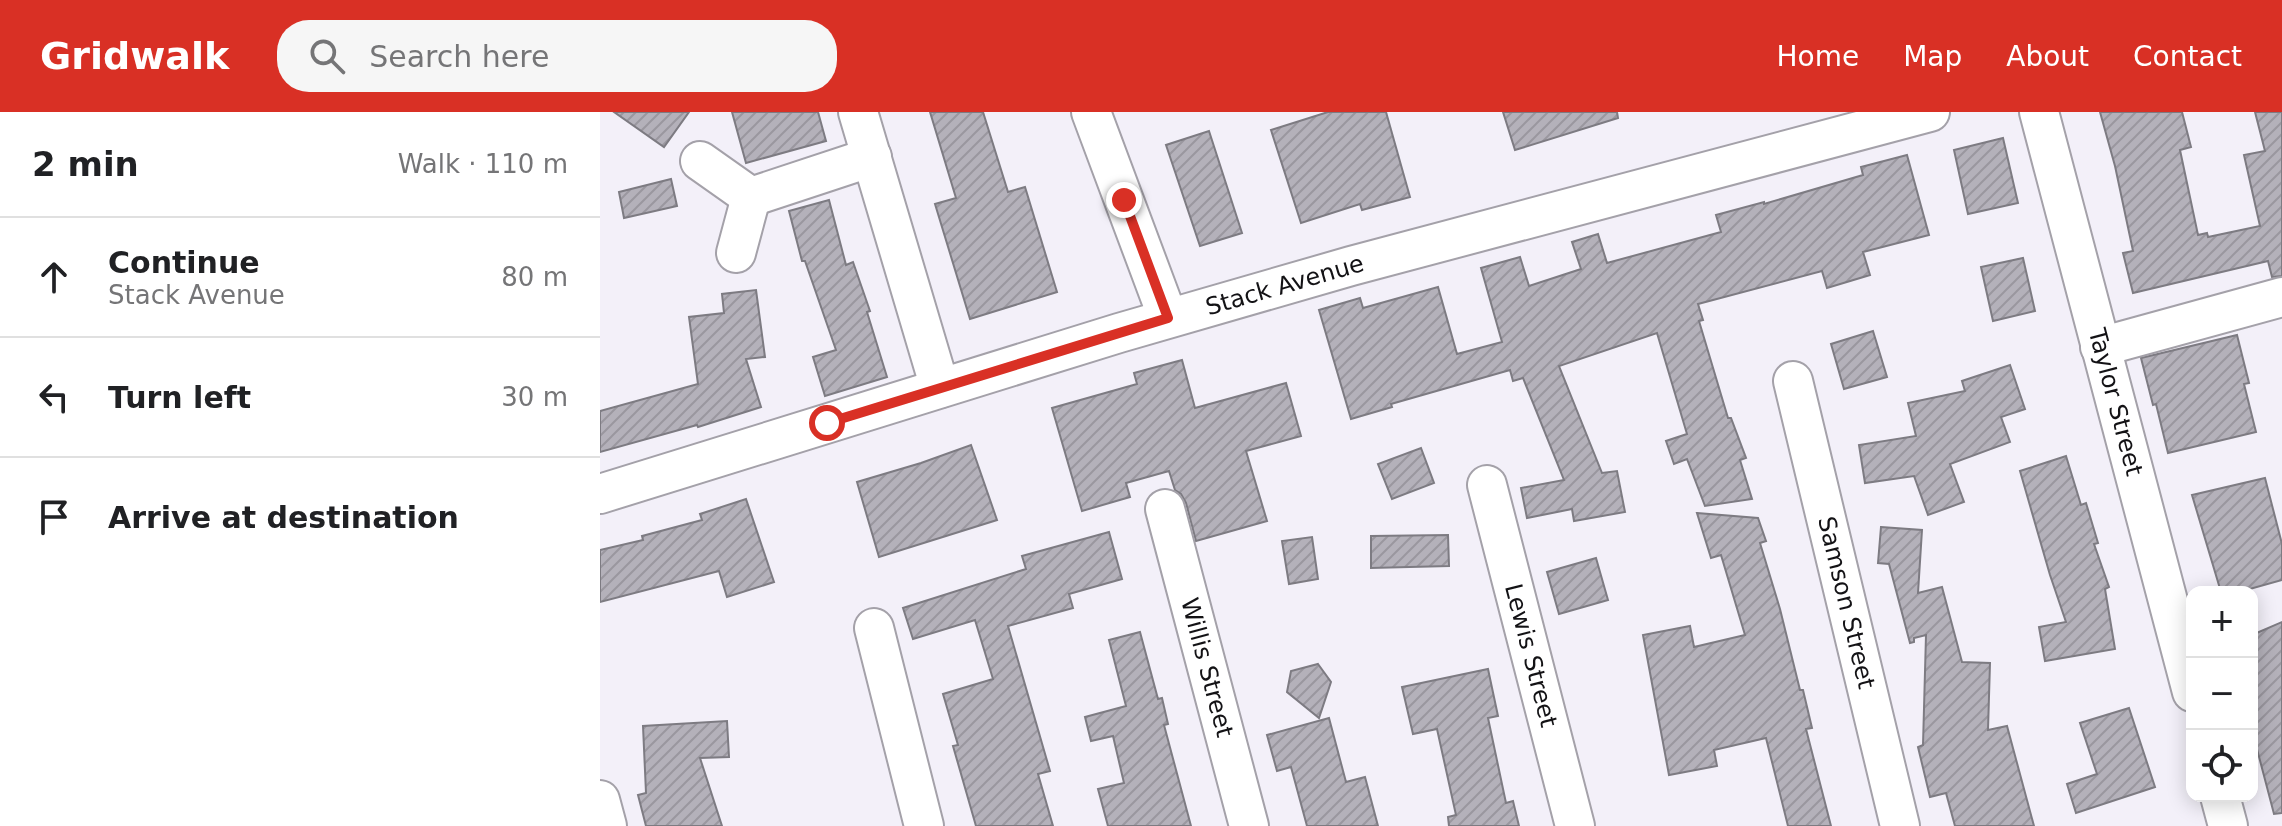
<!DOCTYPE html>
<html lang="en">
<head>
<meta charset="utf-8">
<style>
  body { margin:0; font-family:"DejaVu Sans",sans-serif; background:#f6f6f6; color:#202124 }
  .controls { position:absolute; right:24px; bottom:24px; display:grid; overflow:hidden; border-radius:16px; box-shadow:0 4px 20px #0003 }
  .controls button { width:72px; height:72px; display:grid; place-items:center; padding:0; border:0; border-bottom:2px solid #e0e0e0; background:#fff; color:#202124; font:40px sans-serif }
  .stop { position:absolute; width:24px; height:24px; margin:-18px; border:6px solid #d93025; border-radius:50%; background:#fff }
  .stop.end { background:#d93025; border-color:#fff; box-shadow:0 2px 8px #0008 }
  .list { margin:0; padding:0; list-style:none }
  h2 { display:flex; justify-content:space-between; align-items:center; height:104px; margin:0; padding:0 32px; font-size:34px }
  h2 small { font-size:26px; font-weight:400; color:#757577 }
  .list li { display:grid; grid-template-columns:52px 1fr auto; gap:24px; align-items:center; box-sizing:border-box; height:120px; padding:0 32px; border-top:2px solid #e0e0e0 }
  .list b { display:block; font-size:30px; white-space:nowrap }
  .list p { margin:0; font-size:26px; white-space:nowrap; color:#757577 }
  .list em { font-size:26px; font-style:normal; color:#757577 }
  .icon { flex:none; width:44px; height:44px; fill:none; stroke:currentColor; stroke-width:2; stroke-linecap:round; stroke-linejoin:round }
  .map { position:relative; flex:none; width:1682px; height:714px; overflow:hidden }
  header { display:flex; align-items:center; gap:48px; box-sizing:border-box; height:112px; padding:0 40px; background:#d93025; color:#fff }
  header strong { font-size:38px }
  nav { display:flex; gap:44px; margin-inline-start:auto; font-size:28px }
  .search { width:560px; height:72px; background:#f6f6f6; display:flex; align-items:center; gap:20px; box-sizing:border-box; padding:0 28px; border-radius:32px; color:#757577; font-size:30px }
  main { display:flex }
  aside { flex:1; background:#fff }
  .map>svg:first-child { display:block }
  .building { fill:url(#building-hatch); stroke:#7d7b82; stroke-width:2 }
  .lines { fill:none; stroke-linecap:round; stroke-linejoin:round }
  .minor-casing { stroke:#a4a1a9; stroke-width:42 }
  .minor { stroke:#fff; stroke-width:38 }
  .route { stroke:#d93025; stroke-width:10 }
  .labels { text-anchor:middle; stroke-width:7; stroke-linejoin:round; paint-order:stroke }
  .street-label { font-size:24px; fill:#131215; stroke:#fff }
</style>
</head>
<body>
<header>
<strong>Gridwalk</strong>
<div class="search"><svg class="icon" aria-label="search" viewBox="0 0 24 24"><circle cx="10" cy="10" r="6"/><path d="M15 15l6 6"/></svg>Search here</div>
<nav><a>Home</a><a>Map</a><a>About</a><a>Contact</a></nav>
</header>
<main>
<aside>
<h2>2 min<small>Walk · 110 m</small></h2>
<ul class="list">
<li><svg class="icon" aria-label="ahead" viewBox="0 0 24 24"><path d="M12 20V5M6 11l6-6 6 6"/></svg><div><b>Continue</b><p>Stack Avenue</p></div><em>80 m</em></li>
<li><svg class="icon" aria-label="left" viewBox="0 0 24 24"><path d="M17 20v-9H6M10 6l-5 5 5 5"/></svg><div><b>Turn left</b></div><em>30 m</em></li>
<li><svg class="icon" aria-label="arrive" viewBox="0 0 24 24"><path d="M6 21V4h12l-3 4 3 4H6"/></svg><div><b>Arrive at destination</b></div></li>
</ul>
</aside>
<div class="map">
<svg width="1682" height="714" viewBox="0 0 1682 714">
  <defs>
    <pattern id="building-hatch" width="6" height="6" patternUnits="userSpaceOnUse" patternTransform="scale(2)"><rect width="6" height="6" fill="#b4b1ba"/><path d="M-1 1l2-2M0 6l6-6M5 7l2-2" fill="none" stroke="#9a979f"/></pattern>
  </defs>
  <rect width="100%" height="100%" fill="#f3f0f9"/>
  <g class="building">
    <polygon points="14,0 89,0 64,35"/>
    <polygon points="132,0 218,0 226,29 146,51"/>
    <polygon points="330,0 383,0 408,80 425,75 457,180 370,207 335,92 356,86"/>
    <polygon points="728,0 786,0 810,85 762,98 760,92 701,111 671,18"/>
    <polygon points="903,0 1017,0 1018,6 915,38"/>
    <polygon points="1500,0 1582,0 1591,35 1580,38 1598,123 1607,121 1608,125 1660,114 1644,43 1665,39 1655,0 1682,0 1682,164 1672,165 1668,149 1533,181 1523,141 1533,139 1515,54"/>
    <polygon points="609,19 642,121 600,134 566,33"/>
    <polygon points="1403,26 1418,91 1368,102 1354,38"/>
    <polygon points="1307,43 1329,123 1263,140 1270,163 1227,176 1222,159 1098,192 1103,208 1099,209 1128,306 1131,306 1146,346 1140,348 1152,387 1105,394 1087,347 1074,352 1066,329 1087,322 1057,221 959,254 1002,361 1017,359 1025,400 974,409 972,397 927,406 921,376 964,368 923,266 913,269 910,258 791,292 792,295 751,307 719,198 760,186 763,196 838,175 857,242 902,230 881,156 920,145 929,174 981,157 972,130 998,122 1007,151 1121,120 1116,103 1164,90 1164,92 1263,63 1261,55"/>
    <polygon points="71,67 77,94 24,106 19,80"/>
    <polygon points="229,88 246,153 253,150 270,199 267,200 287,265 225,284 213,245 236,238 205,149 202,149 189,99"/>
    <polygon points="1423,146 1435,199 1393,209 1381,155"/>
    <polygon points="156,178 165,245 146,247 161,295 98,315 97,313 0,340 0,299 98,272 89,205 124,201 122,182"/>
    <polygon points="1273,219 1287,265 1244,277 1231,232"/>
    <polygon points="1637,223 1649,271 1644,272 1656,320 1568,341 1556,292 1553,293 1541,246"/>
    <polygon points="582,248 595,296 686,271 701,324 646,339 667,409 596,429 586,391 581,382 575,378 569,359 526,371 530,385 482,399 452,296 537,272 534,261"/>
    <polygon points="1410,253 1425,297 1401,305 1410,330 1350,352 1364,390 1328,403 1314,364 1265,371 1259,333 1316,324 1308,291 1365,279 1362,269"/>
    <polygon points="371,333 397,408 279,445 257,370 321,351"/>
    <polygon points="821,336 834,371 792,387 778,352"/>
    <polygon points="1466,344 1481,393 1486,391 1498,431 1494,432 1509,475 1505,477 1515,537 1445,549 1439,515 1466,510 1450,463 1420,359"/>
    <polygon points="1665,366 1682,432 1682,468 1639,480 1621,480 1592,383"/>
    <polygon points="146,387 174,470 127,485 119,459 0,490 0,438 43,428 42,424 102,408 100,402"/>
    <polygon points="1097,401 1158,406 1166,429 1160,431 1180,497 1200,578 1203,578 1212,616 1206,617 1231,714 1188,714 1166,626 1114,638 1117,654 1069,663 1043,523 1090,514 1094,535 1145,523 1121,443 1111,446"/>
    <polygon points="1281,415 1322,418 1318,481 1342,475 1362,550 1390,551 1388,618 1407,614 1434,714 1355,714 1346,681 1330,685 1318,635 1323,633 1326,523 1314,526 1314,530 1310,531 1289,452 1278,451"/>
    <polygon points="509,420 522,467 469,482 473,496 408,514 450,659 438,662 453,714 376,714 353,634 358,633 343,582 393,567 375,508 313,527 303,496 426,457 422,444"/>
    <polygon points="848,423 849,454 771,456 771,424"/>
    <polygon points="712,425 718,467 689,472 682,429"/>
    <polygon points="996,446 1008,488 959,502 947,460"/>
    <polygon points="1682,510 1682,701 1674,702 1652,618 1652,523"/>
    <polygon points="540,520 558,587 562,586 568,612 564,613 591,714 508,714 498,677 524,671 513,624 491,629 485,605 526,594 509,528"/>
    <polygon points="718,552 731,570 719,606 687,580 691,559"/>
    <polygon points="888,557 898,604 888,606 906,691 913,689 919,714 849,714 848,705 856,703 837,617 813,622 802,575"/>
    <polygon points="1529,596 1555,675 1476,701 1467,672 1497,662 1480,611"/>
    <polygon points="729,606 746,670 765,665 778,714 707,714 691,655 677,659 667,623"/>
    <polygon points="127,609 129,645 100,646 122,714 46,714 38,683 46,681 43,614"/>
  </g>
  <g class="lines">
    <g class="minor-casing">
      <g id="minor">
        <polyline points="258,0 340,276"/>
        <polyline points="491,0 568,206"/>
        <path id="s1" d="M1439,0L1592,580"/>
        <polyline points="100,49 151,85 272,45"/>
        <polyline points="136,141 151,85"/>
        <polyline points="1500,235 1682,185"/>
        <path id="s2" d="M1193,269L1300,714"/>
        <path id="s3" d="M887,373L975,714"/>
        <path id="s4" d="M0,382L519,221L751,154L1330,0"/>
        <path id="s5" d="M565,397L649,714"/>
        <polyline points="274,516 324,714"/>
        <polyline points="1620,684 1628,714"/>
        <polyline points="0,688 7,714"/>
      </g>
    </g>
    <use href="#minor" class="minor"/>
  </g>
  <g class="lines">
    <polyline class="route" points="227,311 568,206 524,88"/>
  </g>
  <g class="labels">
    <g class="street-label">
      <text dy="8" stroke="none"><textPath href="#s4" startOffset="716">Stack Avenue</textPath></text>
      <text dy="8" stroke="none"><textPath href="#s1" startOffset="300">Taylor Street</textPath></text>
      <text dy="8" stroke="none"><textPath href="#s2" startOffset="228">Samson Street</textPath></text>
      <text dy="8" stroke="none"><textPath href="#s3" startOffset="176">Lewis Street</textPath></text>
      <text dy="8" stroke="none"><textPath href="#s5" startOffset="164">Willis Street</textPath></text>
    </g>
  </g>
</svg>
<div class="controls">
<button>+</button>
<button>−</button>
<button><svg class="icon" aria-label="locate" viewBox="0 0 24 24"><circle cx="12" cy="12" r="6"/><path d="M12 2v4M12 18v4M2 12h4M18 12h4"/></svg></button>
</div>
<div class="stop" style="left:227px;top:311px"></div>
<div class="stop end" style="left:524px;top:88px"></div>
</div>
</main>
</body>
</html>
